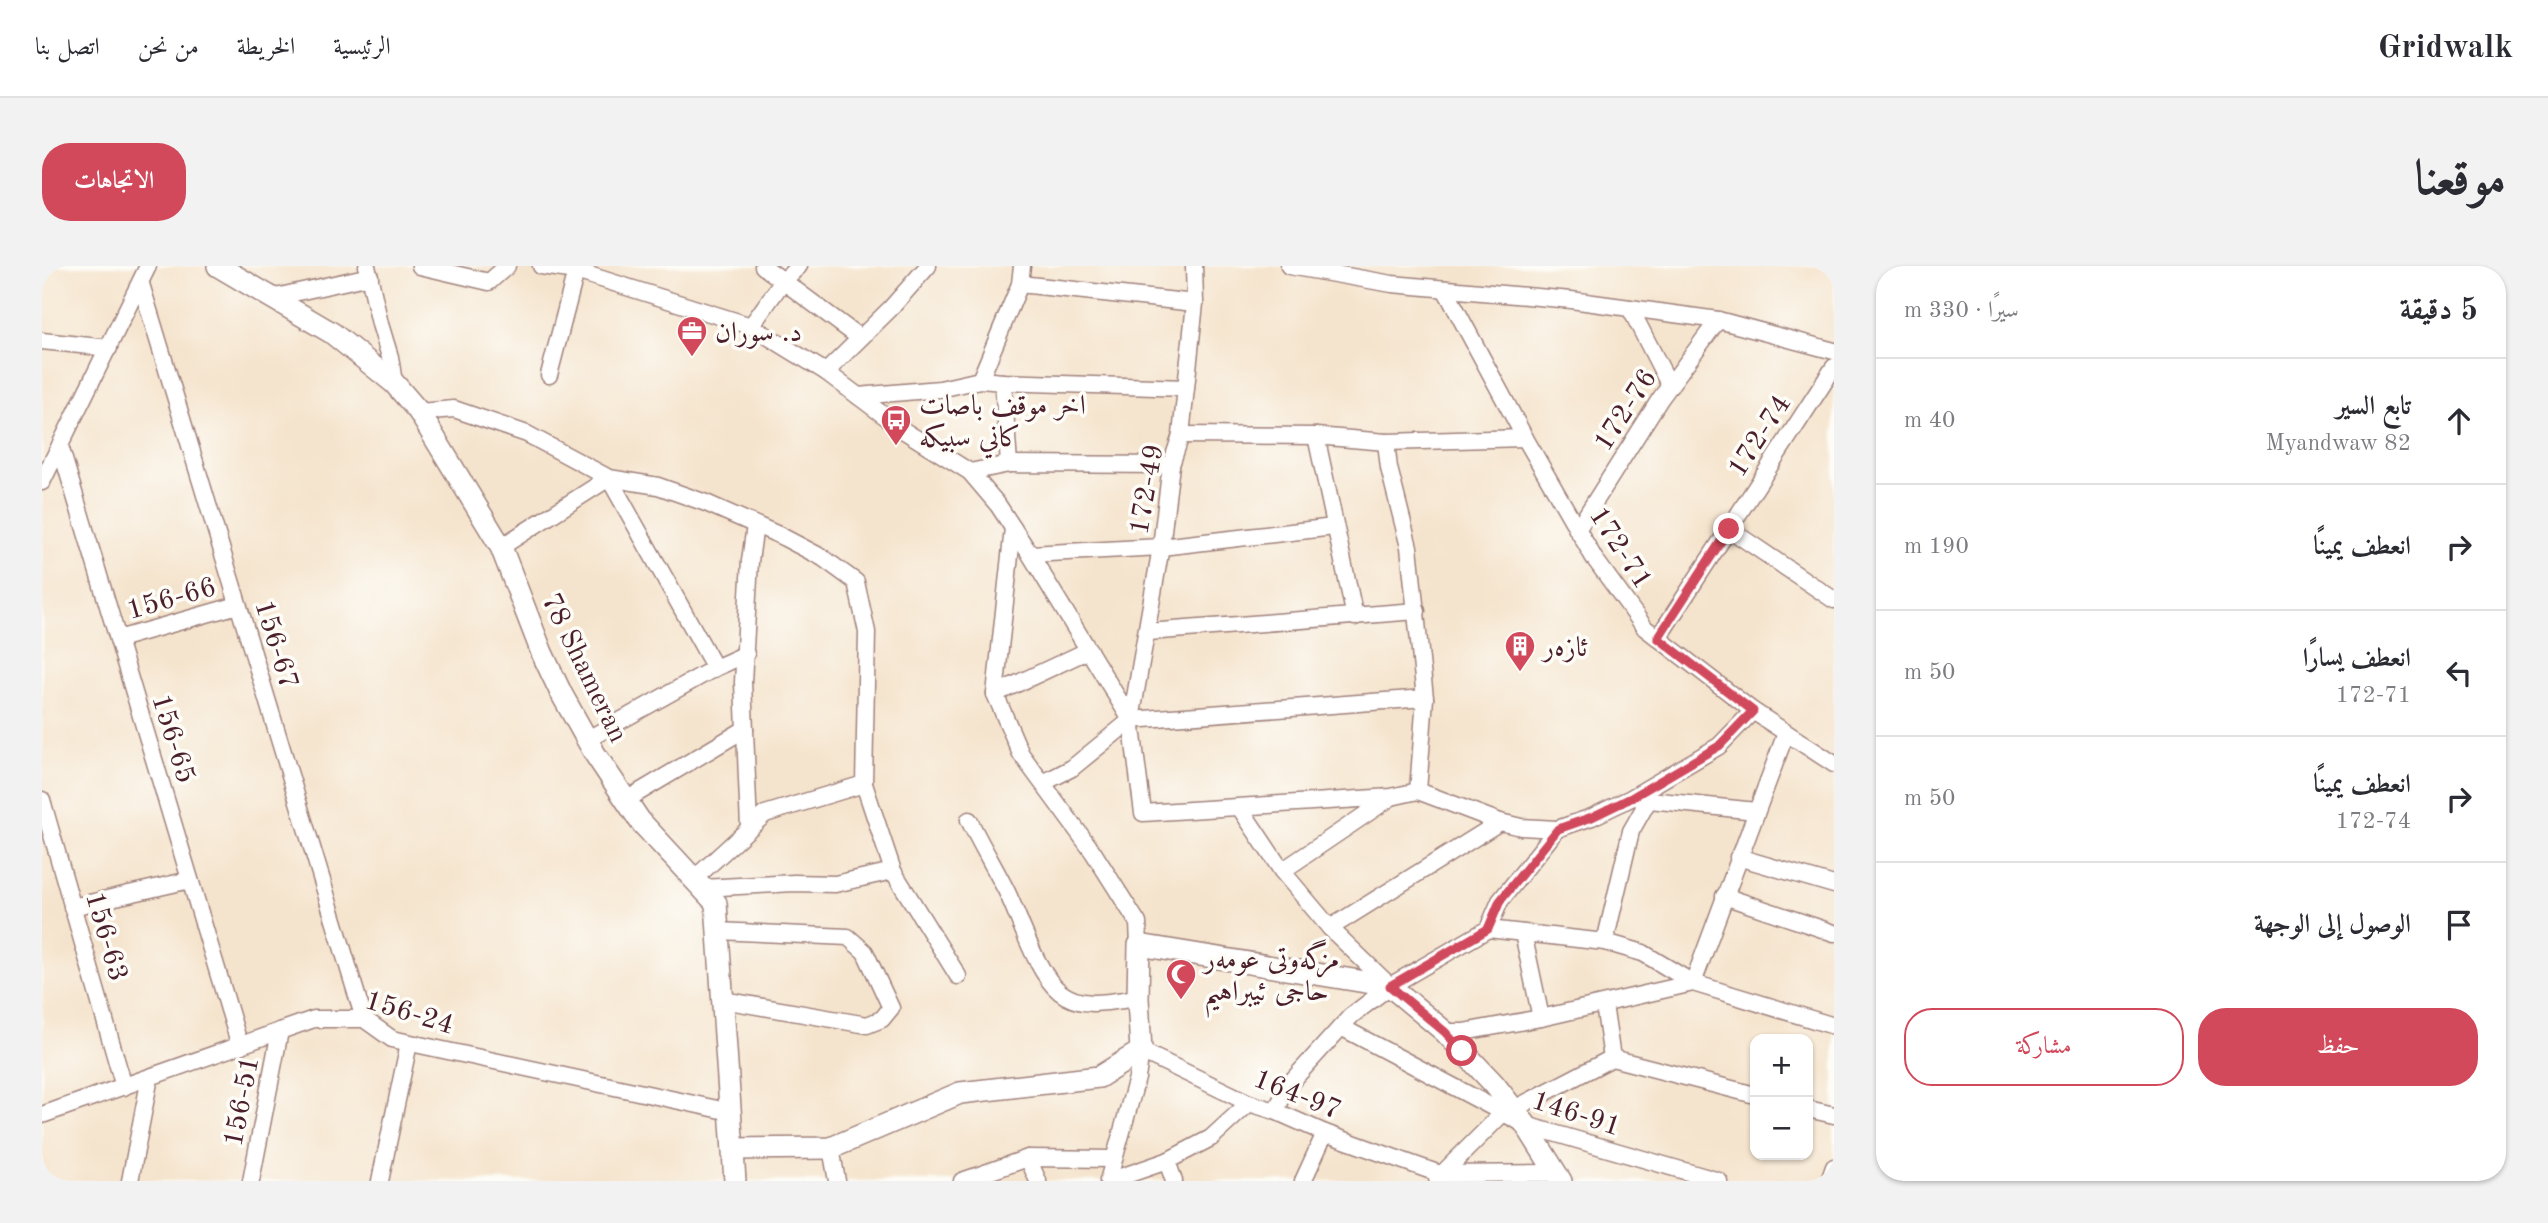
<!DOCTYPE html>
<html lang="ar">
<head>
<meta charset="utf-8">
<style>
  body { margin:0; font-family:"Old Standard TT",Amiri,serif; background:#f2f2f3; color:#2b2b33; direction:rtl }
  .controls { position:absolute; right:21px; bottom:21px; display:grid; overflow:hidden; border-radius:14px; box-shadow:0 2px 5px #0004 }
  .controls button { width:63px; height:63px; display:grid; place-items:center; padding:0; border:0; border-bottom:2px solid #e1e1e2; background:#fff; color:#2b2b33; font:35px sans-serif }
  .stop { position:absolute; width:21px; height:21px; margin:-16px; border:5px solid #d1495b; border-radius:50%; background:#fff }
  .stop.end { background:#d1495b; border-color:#fff; box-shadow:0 2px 7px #0008 }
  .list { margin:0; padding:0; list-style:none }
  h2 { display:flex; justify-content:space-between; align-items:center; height:91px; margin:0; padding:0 28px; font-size:30px }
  h2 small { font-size:23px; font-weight:400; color:#7c7c81 }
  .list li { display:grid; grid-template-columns:46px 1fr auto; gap:21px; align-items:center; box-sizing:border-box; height:126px; padding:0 28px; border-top:2px solid #e1e1e2 }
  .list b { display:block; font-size:26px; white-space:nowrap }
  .list p { margin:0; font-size:23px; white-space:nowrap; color:#7c7c81 }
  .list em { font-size:23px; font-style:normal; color:#7c7c81 }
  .actions { display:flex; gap:14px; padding:21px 28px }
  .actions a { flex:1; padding:16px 0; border:2px solid #d1495b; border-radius:28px; text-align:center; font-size:24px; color:#d1495b }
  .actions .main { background:#d1495b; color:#fff }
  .icon { flex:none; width:38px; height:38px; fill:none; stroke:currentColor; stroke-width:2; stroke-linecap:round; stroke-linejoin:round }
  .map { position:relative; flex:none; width:1792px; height:915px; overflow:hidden; direction:ltr; border-radius:28px }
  header { display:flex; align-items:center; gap:42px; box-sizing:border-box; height:98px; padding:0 35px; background:#fff; border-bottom:2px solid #e1e1e2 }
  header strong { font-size:33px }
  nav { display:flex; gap:38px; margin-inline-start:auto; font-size:24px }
  .intro { display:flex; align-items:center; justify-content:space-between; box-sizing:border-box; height:168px; padding:0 42px }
  h1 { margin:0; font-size:49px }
  .button { padding:18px 32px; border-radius:28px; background:#d1495b; color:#fff; font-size:24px; font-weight:700 }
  main { display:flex; gap:42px; padding:0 42px }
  aside { flex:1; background:#fff; border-radius:28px; box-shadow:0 2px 5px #0004 }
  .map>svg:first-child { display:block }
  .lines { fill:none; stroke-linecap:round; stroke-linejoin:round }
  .minor-casing { stroke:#a0827c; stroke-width:19 }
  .tertiary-casing { stroke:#a0827c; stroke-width:24 }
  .minor { stroke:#fff; stroke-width:16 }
  .tertiary { stroke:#fff; stroke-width:21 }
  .route { stroke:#d1495b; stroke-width:9 }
  .labels { text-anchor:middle; stroke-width:7; stroke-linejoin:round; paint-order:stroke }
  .poi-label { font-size:28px; fill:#4a1f2b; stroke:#fdfcf7; text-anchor:start }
  .street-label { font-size:28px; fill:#4a1f2b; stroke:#fdfcf7 }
</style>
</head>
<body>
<header>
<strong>Gridwalk</strong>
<nav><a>الرئيسية</a><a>الخريطة</a><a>من نحن</a><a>اتصل بنا</a></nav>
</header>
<div class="intro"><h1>موقعنا</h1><a class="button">الاتجاهات</a></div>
<main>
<aside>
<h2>5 دقيقة<small>سيرًا · 330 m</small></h2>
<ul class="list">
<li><svg class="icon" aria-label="ahead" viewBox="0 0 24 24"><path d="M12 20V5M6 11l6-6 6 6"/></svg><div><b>تابع السير</b><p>82 Myandwaw</p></div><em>40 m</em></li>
<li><svg class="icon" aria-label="right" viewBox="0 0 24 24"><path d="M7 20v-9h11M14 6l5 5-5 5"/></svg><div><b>انعطف يمينًا</b></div><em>190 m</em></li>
<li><svg class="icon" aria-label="left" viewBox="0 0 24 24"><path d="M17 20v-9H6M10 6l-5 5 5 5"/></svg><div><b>انعطف يسارًا</b><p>172-71</p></div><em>50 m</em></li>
<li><svg class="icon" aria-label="right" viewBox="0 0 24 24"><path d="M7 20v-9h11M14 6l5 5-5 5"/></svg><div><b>انعطف يمينًا</b><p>172-74</p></div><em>50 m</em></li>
<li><svg class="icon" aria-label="arrive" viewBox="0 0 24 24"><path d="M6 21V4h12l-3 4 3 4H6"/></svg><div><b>الوصول إلى الوجهة</b></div></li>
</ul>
<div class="actions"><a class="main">حفظ</a><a>مشاركة</a></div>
</aside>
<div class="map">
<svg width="1792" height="915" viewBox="0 0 1792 915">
  <rect width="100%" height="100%" fill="#fdfcf7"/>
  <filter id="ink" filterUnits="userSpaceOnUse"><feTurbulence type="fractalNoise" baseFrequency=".0143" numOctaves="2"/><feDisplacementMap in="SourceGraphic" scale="14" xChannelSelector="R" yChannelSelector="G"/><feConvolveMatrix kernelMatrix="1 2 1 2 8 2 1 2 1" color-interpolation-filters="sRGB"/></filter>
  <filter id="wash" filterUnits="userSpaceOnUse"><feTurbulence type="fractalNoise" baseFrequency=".00686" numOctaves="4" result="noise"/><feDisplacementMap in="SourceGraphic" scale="28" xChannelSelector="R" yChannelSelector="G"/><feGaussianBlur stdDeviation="1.57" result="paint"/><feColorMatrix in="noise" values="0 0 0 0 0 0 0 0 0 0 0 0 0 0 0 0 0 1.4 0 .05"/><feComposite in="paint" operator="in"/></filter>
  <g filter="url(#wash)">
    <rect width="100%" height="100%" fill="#f5e4cd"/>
  </g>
  <g filter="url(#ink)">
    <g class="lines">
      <g class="minor-casing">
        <g id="minor">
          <polyline points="325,0 338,58 348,91 352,117"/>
          <polyline points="378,0 447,16 465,0"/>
          <polyline points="499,0 534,5 709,60 784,106 864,166 928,206 956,239 988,288 1089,454 1101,547 1349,531 1376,525 1458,556 1479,561 1515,563 1550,551 1589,532 1677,480 1711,445"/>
          <polyline points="721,0 818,72"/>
          <polyline points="1247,0 1350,18 1529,34 1676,54 1792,85"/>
          <polyline points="99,18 322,753"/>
          <polyline points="978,18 1153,37"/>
          <polyline points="1403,23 1483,172 1552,292 1603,362 1711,445 1792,498"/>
          <polyline points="229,32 328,10"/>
          <polyline points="1588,42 1628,120"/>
          <polyline points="709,60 741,15 757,0"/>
          <polyline points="0,75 67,82"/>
          <polyline points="784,106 849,42 886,0"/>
          <polyline points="507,109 534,5"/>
          <polyline points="938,114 978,18 980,0"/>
          <polyline points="961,116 967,198"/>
          <polyline points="816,130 898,123 938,114 961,116 1144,122"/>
          <polyline points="377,146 412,143 485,168 567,212 616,220 664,237 739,270 781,292 814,316 825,366 822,518 723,548 652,613"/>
          <polyline points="1139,169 1274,170 1344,176 1483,172"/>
          <polyline points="1274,170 1313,351"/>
          <polyline points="1344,176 1347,202 1367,281 1383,432 1376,525"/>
          <polyline points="18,180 198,780"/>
          <polyline points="928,206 967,198 1129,199"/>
          <polyline points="0,216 106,0"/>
          <polyline points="971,262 953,428 979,488 1051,586 1096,657 1097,679"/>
          <polyline points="1687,263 1792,334"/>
          <polyline points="1535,264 1618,133 1676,54"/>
          <polyline points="459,281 567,212 673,402"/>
          <polyline points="988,288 1119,281 1292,261"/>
          <polyline points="1106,366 1375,345"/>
          <polyline points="1616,372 1792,101"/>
          <polyline points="76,373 196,339"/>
          <polyline points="953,428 1047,384"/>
          <polyline points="1089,454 1119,281 1129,199 1139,169 1153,37 1152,0"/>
          <polyline points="546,473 673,402 704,388"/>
          <polyline points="1001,517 1030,502 1089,454 1383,432"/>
          <polyline points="822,518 851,605 916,710"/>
          <polyline points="1598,533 1714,545"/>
          <polyline points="0,534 82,821"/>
          <polyline points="584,534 703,463"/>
          <polyline points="1198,542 1240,605 1288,662 1348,720"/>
          <path d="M927,554C939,579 953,602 965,626C978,653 995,708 1018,726C1040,744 1070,735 1096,732"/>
          <polyline points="707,562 701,416 708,295 713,259"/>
          <polyline points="1696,591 1792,619"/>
          <polyline points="1240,605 1348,532"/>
          <polyline points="660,622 752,617 793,618 851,605"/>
          <polyline points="1682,630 1792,667"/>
          <polyline points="30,641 148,614"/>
          <polyline points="1288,662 1458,556"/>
          <polyline points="1446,663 1563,676 1601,687 1651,717 1792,760"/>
          <polyline points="676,665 806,671 823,686 849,742 840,753 825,759 681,734"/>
          <polyline points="1481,667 1499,752"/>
          <polyline points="1563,676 1589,565 1606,535"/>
          <polyline points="1651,717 1744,467"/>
          <polyline points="1562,739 1570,792"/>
          <polyline points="1299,761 1484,859 1677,915"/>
          <polyline points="1403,766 1421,766 1499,752 1651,717"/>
          <polyline points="1472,843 1570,792 1713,829"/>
          <polyline points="1766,843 1792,849"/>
          <polyline points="1233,845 1249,816 1309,750 1348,720 1446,663 1458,635 1515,563"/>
          <polyline points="0,849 272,753 322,753 350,773 689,846"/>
          <polyline points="789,882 795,915"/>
          <polyline points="986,892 996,915"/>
          <polyline points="1125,895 1132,915"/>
          <polyline points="1395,913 1460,848"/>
          <polyline points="88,915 108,811"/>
          <polyline points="209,915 238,765"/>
          <polyline points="338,915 367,777"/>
          <polyline points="920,915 986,892 1071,893"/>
          <polyline points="1066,915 1095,812 1099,785 1207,837 1233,845 1283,867 1398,908 1515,907"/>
          <polyline points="1067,915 1125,895 1169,872 1207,837"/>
          <polyline points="1261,915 1283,867"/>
          <polyline points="1787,915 1792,901"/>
        </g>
      </g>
      <g class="tertiary-casing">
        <g id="tertiary">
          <polyline points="176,0 290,67 352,117 377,146 459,281 500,387 519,427 553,488 598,555 674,637 693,915"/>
          <polyline points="691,883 789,882 918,827 1057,811 1099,785 1096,732 1097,679 1348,720 1403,766 1452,818 1484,859 1519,915"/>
        </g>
      </g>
      <use href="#minor" class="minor"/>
      <use href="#tertiary" class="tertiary"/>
    </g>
  </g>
  <g class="lines" filter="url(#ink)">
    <polyline class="route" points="1420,785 1403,766 1348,720 1446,663 1458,635 1516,563 1550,551 1589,532 1677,480 1711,445 1616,372 1687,263"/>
  </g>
  <defs>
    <g id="office-pin" transform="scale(1.575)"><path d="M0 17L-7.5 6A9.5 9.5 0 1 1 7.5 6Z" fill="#d1495b" stroke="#fdfcf7"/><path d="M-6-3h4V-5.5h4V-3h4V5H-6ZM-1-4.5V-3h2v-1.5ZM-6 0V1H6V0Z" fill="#fff"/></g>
    <g id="bus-pin" transform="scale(1.575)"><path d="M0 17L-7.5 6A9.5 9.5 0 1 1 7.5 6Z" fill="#d1495b" stroke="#fdfcf7"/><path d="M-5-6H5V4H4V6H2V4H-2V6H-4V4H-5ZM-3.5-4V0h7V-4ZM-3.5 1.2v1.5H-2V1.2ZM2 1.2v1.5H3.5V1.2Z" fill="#fff"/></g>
    <g id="building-pin" transform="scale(1.575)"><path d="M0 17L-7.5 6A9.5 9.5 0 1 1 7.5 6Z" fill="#d1495b" stroke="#fdfcf7"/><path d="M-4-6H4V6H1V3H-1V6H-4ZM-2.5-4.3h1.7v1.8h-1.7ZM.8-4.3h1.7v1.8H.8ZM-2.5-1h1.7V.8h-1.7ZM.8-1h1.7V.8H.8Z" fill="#fff"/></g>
    <g id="mosque-pin" transform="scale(1.575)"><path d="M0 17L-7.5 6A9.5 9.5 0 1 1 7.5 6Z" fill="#d1495b" stroke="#fdfcf7"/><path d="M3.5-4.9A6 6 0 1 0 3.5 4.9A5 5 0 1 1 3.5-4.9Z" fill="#fff"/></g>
  </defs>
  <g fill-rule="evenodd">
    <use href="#office-pin" x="650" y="65"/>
    <use href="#bus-pin" x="854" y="154"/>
    <use href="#building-pin" x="1478" y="380"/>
    <use href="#mosque-pin" x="1139" y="708"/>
  </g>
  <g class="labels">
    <g class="poi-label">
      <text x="673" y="75">د. سوران</text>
      <text x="877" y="148">اخر موقف باصات<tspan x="877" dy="32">كاني سبيكه</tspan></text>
      <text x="1501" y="390">ئازەر</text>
      <text x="1162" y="702">مزگەوتی عومەر<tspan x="1162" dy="32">حاجی ئیبراهیم</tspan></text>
    </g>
    <g class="street-label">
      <text transform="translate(1582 143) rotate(-57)" y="10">172-76</text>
      <text transform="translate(1716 169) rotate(-57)" y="10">172-74</text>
      <text transform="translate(1103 223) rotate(-80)" y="10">172-49</text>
      <text transform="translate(1580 281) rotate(57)" y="10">172-71</text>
      <text transform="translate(129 331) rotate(-16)" y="10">156-66</text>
      <text transform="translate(236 378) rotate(73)" y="10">156-67</text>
      <text transform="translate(544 401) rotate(64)" y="10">78 Shameran</text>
      <text transform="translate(133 472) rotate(73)" y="10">156-65</text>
      <text transform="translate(66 670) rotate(74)" y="10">156-63</text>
      <text transform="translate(368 745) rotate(17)" y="10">156-24</text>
      <text transform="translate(1256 827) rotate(22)" y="10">164-97</text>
      <text transform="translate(198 835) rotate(-79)" y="10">156-51</text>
      <text transform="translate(1535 846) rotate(18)" y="10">146-91</text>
    </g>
  </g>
</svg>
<div class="controls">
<button>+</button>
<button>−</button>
</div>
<div class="stop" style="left:1420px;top:785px"></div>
<div class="stop end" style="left:1687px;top:263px"></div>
</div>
</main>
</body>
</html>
